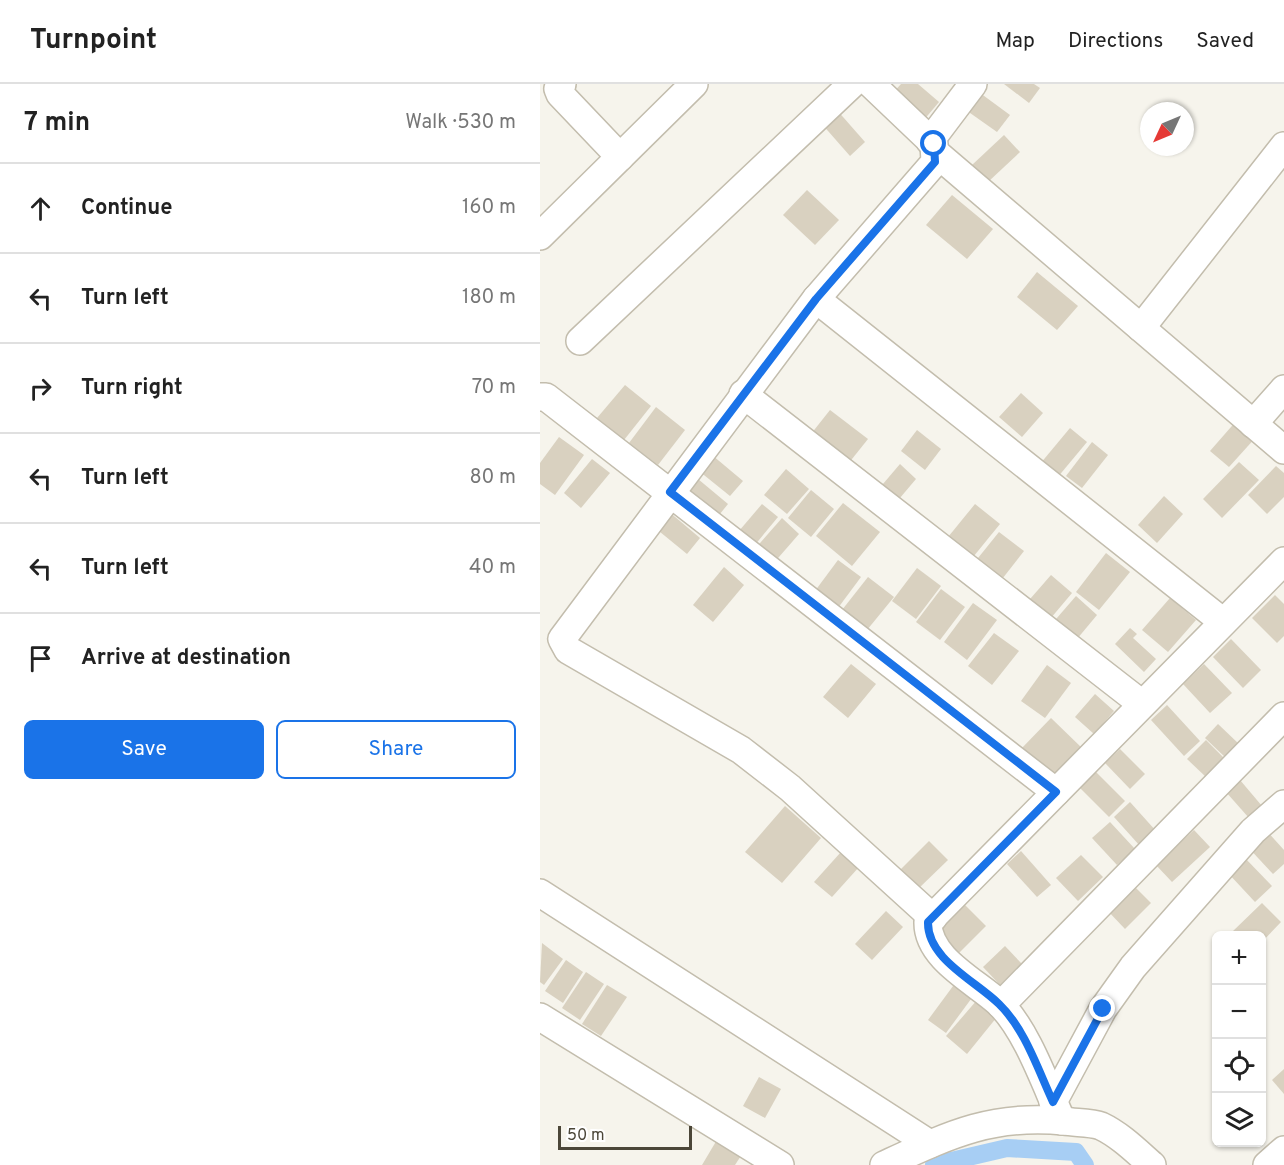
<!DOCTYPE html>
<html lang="en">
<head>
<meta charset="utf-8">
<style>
  body { margin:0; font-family:Overpass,sans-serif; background:#f6f6f6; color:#222 }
  .controls { position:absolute; right:18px; bottom:18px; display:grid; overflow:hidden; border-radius:9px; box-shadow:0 2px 4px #0004 }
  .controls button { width:54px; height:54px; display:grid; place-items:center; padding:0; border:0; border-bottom:2px solid #e0e0e0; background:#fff; color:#222; font:30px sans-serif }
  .compass { position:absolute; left:600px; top:18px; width:54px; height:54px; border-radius:50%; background:#fff; box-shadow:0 2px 4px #0004; rotate:226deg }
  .scale { position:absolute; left:18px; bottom:15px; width:134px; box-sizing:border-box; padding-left:6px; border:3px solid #4b4638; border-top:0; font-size:16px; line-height:21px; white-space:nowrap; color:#4b4638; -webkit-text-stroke:4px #fff; paint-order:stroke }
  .stop { position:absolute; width:18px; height:18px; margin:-14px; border:4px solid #1a73e8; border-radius:50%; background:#fff }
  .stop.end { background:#1a73e8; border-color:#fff; box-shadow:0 2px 6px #0008 }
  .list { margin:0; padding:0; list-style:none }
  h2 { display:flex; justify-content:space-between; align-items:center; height:78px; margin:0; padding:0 24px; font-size:26px }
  h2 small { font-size:20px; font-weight:400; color:#767676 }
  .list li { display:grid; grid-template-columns:39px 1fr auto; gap:18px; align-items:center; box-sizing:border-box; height:90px; padding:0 24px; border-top:2px solid #e0e0e0 }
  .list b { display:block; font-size:22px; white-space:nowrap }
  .list em { font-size:20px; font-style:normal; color:#767676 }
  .actions { display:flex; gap:12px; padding:18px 24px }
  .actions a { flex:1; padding:14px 0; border:2px solid #1a73e8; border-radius:9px; text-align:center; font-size:21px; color:#1a73e8 }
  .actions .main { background:#1a73e8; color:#fff }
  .icon { flex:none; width:33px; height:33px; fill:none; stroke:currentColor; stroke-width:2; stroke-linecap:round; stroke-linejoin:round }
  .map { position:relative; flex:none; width:744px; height:1081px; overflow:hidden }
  header { display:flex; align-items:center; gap:36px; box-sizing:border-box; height:84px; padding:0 30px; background:#fff; border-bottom:2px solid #e0e0e0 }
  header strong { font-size:28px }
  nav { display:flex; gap:33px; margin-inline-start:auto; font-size:21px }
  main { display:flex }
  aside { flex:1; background:#fff }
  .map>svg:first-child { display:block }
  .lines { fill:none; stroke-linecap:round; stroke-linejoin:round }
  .canal { stroke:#a7cef4; stroke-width:18 }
  .building { fill:#d9d1c0 }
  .minor-casing { stroke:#c3bdad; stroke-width:30 }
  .minor { stroke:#fff; stroke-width:27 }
  .route { stroke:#1a73e8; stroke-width:8 }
</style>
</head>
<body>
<header>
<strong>Turnpoint</strong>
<nav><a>Map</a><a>Directions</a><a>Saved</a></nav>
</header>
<main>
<aside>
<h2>7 min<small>Walk · 530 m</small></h2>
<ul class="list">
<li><svg class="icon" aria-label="ahead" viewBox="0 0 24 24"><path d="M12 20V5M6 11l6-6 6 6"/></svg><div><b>Continue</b></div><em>160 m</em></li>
<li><svg class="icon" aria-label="left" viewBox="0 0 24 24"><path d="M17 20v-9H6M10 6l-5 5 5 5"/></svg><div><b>Turn left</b></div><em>180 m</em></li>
<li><svg class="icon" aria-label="right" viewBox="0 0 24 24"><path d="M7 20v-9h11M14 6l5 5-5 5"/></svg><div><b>Turn right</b></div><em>70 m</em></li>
<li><svg class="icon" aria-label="left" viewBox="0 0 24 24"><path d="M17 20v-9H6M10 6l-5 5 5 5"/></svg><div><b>Turn left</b></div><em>80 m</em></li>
<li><svg class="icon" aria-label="left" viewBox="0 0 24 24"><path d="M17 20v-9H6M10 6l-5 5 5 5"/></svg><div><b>Turn left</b></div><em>40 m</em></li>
<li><svg class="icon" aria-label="arrive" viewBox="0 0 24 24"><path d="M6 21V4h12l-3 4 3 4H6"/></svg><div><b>Arrive at destination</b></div></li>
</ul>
<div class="actions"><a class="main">Save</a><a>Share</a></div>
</aside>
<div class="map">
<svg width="744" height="1081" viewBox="0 0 744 1081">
  <rect width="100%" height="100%" fill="#f6f4ec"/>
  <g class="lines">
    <polyline class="canal" points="394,1081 467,1064 536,1068 545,1081"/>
  </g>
  <g class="building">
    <polygon points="361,0 378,0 399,18 383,37 352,10"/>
    <polygon points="464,0 494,0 500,4 489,19"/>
    <polygon points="436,6 470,31 457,48 423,24"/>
    <polygon points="296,25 325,58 310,72 281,39"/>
    <polygon points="464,51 480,68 448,98 432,81"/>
    <polygon points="267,106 299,136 275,161 243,131"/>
    <polygon points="412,111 453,145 427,175 386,141"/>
    <polygon points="497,188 538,222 517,246 477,213"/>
    <polygon points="85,301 111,322 84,356 57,334"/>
    <polygon points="481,309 503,329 482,353 459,333"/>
    <polygon points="116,323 145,346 118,381 89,359"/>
    <polygon points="290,326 328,355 308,380 271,350"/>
    <polygon points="698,335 717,352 689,383 670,367"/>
    <polygon points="530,344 547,358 517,394 500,380"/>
    <polygon points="377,346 401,365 385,386 361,367"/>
    <polygon points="19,353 44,371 15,411 0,400 0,379"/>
    <polygon points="552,358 568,371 542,404 526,392"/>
    <polygon points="172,371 203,397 190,412 159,387"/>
    <polygon points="52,375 70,389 41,424 24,409"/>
    <polygon points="699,378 719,396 682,434 663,415"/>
    <polygon points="360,380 376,395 354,421 337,407"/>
    <polygon points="736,382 744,389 744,413 727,430 708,411"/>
    <polygon points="246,385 269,405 247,430 224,411"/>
    <polygon points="158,395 188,420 175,436 144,412"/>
    <polygon points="271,406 294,425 271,453 248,434"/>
    <polygon points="624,412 643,430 617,459 598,441"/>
    <polygon points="303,419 340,448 312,482 276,452"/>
    <polygon points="222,420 238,433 209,468 193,454"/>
    <polygon points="435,420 460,440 429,478 404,458"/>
    <polygon points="128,427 160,454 147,470 114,443"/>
    <polygon points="242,434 259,450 232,481 214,466"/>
    <polygon points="459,448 484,467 459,499 434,479"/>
    <polygon points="566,469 590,488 559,526 536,508"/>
    <polygon points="298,476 321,493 292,532 269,515"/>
    <polygon points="184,483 204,501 173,538 153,521"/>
    <polygon points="377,484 401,502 376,535 352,517"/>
    <polygon points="511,491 532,509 505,541 484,522"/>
    <polygon points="328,493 354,513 327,546 302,526"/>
    <polygon points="401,505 425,523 400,556 376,538"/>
    <polygon points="735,511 744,520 744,552 737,559 712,534"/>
    <polygon points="536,512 557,531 532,561 510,542"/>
    <polygon points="630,514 656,536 628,568 602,546"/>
    <polygon points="433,519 457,536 427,576 404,558"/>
    <polygon points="590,544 597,550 593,554 616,575 604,588 575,560"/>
    <polygon points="454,549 479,567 452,601 428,582"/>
    <polygon points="691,555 721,586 703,604 673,573"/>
    <polygon points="311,580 336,600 308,634 283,613"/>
    <polygon points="664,580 692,609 670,629 643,600"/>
    <polygon points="507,581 531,599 505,634 481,617"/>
    <polygon points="555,610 574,627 554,650 535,633"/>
    <polygon points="627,621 660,657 644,672 611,636"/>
    <polygon points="511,634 544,666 513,697 480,666"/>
    <polygon points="678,640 700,661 687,675 665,654"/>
    <polygon points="666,656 685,675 667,694 647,675"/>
    <polygon points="580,665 605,690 590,705 565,679"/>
    <polygon points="556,688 585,717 569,733 540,704"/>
    <polygon points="700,696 722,722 709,734 686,708"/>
    <polygon points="590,718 616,747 600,762 574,733"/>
    <polygon points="245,722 281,754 242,799 205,768"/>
    <polygon points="570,738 595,765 577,781 552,754"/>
    <polygon points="724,744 744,766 744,780 733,790 706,761"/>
    <polygon points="654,746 670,763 632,798 616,781"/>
    <polygon points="389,757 408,776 378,805 360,786"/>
    <polygon points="481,767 511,801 497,813 467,780"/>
    <polygon points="301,768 319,783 292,813 274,798"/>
    <polygon points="541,771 563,793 538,817 516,794"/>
    <polygon points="704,773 732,802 715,818 688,789"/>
    <polygon points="593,801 611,819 585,845 567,826"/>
    <polygon points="422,818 446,842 419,869 395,844"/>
    <polygon points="722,819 741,838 722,858 722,852 698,852 693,847"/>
    <polygon points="346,827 363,843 332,876 315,860"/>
    <polygon points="2,859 23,875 4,901 0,898"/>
    <polygon points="465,862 482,880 460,901 443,883"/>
    <polygon points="26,876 43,888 23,919 5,907"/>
    <polygon points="46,888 64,900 40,936 22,924"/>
    <polygon points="416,898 434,911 406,949 388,936"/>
    <polygon points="67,901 87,913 61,952 42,940"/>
    <polygon points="437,916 457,933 427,970 406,952"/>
    <polygon points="744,985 744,1010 732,996"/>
    <polygon points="219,993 241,1005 225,1034 203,1022"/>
    <polygon points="181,1049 206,1064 195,1081 162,1081"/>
  </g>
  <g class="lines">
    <g class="minor-casing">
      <g id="minor">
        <polyline points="22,0 18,5 20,10 80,73"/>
        <polyline points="331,0 394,60 395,78 276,215 22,555 28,566 201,666 250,704 393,834"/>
        <polyline points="390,57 433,0"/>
        <polyline points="396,69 744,366"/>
        <polyline points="0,152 154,0"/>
        <polyline points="276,215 682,537"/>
        <polyline points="601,244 744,62"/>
        <polyline points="40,257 312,0"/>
        <polyline points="203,310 602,620"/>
        <polyline points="0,313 6,313 516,708"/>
        <polyline points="713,340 744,305"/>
        <polyline points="0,809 390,1060"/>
        <polyline points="461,921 744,632"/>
        <polyline points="0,933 240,1081"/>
        <polyline points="513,1018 563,925 593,883 713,747 744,720"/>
        <path d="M522,1037C506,1002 487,946 459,919C435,897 387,874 388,838L744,477"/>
        <path d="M344,1081C409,1051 451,1030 524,1037C535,1039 551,1038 561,1042C580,1051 596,1067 612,1081"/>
        <polyline points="727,1081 744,1066"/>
      </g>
    </g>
    <use href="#minor" class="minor"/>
  </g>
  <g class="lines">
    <path class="route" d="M394,60L395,78L276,215L130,408L516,708L388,838C387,875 436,897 459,920C485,945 498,986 513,1018L563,925"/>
  </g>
</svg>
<div class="controls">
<button>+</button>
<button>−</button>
<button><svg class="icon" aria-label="locate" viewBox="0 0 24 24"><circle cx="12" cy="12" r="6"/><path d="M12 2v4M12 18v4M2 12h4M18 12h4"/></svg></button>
<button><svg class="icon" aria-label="layers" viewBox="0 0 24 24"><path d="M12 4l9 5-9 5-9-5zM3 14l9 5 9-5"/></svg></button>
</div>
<svg class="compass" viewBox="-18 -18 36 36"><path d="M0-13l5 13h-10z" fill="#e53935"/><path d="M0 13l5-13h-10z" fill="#767676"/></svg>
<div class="scale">50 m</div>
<div class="stop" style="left:394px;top:60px"></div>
<div class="stop end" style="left:563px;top:925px"></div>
</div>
</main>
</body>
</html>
